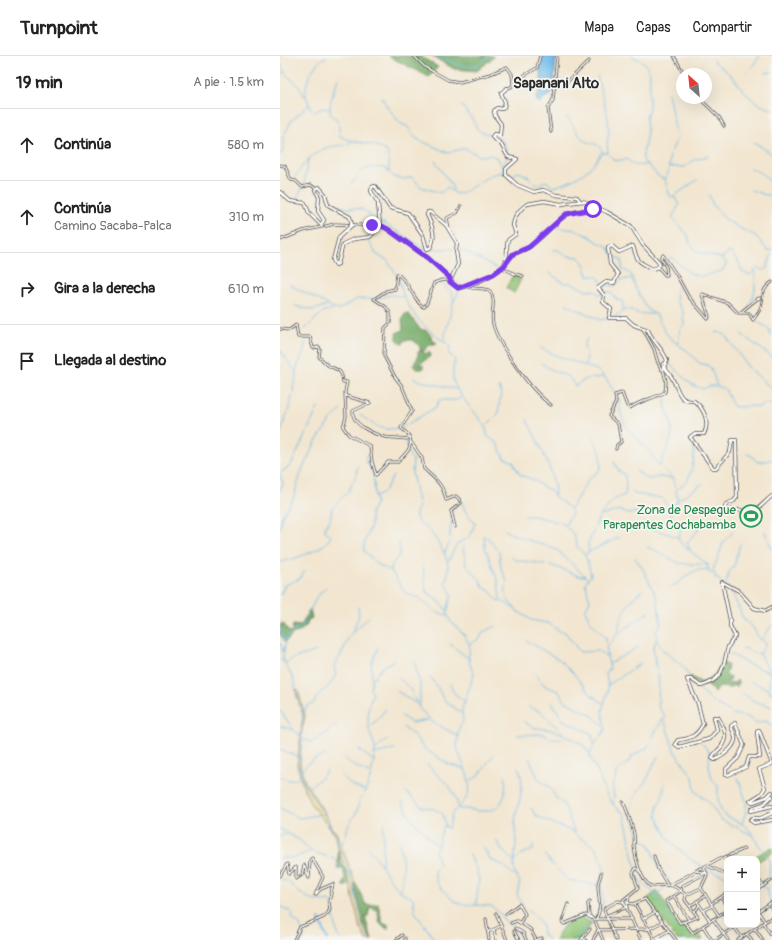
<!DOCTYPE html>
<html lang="es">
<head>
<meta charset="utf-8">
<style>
  body { margin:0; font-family:Pangolin,sans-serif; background:#f6f6f6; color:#222 }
  .controls { position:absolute; right:12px; bottom:12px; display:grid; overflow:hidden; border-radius:8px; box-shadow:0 4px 16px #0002 }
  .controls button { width:36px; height:36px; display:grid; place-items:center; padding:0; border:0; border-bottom:1px solid #e0e0e0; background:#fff; color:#222; font:20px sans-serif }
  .compass { position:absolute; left:396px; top:12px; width:36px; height:36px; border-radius:50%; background:#fff; box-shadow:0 4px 16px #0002; rotate:333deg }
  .stop { position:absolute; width:12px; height:12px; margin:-9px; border:3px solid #7c3aed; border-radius:50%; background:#fff }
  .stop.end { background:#7c3aed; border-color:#fff; box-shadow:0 1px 4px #0008 }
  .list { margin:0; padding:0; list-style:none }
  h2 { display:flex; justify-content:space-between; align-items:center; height:52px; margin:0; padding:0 16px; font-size:17px }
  h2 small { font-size:13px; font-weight:400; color:#767676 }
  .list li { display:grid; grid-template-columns:26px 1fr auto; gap:12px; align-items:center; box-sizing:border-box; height:72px; padding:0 16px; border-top:1px solid #e0e0e0 }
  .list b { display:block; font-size:15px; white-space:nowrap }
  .list p { margin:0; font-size:13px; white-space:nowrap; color:#767676 }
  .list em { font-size:13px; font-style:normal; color:#767676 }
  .icon { flex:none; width:22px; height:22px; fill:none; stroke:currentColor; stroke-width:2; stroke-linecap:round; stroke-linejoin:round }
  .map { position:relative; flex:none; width:492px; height:884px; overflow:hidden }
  header { display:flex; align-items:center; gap:24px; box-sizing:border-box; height:56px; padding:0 20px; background:#fff; border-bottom:1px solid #e0e0e0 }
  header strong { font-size:19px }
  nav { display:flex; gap:22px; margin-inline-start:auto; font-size:14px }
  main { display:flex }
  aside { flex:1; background:#fff }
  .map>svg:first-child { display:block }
  .green { fill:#92c576; stroke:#5e7850 }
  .forest { fill:#75aa67; stroke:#506a49 }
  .sand { fill:#eeda9e; stroke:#8c8264 }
  .water { fill:#70bbe9; stroke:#4e738a }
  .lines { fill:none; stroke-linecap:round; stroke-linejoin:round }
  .stream { stroke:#70bbe9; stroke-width:1 }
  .canal { stroke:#70bbe9; stroke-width:2 }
  .minor-casing { stroke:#494744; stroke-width:3 }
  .tertiary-casing { stroke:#494744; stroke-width:4 }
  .minor { stroke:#fff; stroke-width:1.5 }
  .tertiary { stroke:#fff; stroke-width:2.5 }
  .route { stroke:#7c3aed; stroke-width:5 }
  .labels { text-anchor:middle; stroke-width:3.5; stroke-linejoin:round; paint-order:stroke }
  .leisure-label { font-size:13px; fill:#27864d; stroke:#f6f6f2; text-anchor:end }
  .quarter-label { font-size:15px; font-weight:bold; fill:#2b2b2b; stroke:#f6f6f2 }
</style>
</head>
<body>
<header>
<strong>Turnpoint</strong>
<nav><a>Mapa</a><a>Capas</a><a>Compartir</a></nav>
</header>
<main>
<aside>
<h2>19 min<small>A pie · 1.5 km</small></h2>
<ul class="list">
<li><svg class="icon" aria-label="ahead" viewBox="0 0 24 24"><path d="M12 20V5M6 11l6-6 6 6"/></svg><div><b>Continúa</b></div><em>580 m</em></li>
<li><svg class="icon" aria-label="ahead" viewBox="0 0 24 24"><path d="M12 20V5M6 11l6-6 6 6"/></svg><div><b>Continúa</b><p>Camino Sacaba-Palca</p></div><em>310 m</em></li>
<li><svg class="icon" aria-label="right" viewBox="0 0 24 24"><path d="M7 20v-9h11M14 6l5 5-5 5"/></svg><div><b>Gira a la derecha</b></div><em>610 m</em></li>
<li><svg class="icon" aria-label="arrive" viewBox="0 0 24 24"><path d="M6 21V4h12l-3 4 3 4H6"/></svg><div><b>Llegada al destino</b></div></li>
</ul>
</aside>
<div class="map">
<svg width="492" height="884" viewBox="0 0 492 884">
  <rect width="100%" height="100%" fill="#f6f6f2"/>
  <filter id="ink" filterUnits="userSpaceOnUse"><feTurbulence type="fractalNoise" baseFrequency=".025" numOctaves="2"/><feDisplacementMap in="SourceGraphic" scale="8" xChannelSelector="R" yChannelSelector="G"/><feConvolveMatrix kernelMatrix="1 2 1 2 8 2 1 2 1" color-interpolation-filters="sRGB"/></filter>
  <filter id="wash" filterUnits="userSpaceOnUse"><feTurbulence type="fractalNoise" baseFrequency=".012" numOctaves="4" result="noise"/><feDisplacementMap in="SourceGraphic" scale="16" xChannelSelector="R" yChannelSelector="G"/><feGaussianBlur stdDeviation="0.9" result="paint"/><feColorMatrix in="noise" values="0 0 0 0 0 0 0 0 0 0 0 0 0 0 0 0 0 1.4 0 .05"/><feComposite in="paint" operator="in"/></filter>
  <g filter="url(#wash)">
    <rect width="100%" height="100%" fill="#f2e6d0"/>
    <g class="green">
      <polygon points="233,219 241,223 234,237 226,232"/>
      <polygon points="492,791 492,797 477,806 477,803 471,803"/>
      <polygon points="377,835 399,869 404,868 413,879 418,875 423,884 397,884 367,843"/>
      <polygon points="300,861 312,867 300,884 275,884 284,869"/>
    </g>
    <g class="forest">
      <polygon points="108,0 140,0 158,11 149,21"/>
      <polygon points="152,0 213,0 214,1 197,15 174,13"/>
      <polygon points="125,258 129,258 140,273 147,275 152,281 149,282 157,287 148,290 143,296 141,295 146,298 149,295 151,300 138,309 143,309 143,313 136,313 133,309 138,301 138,296 140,295 140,291 133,284 124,284 122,289 117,283 116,277 123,274 122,263"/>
      <polygon points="30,553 32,562 27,565 28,568 19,576 14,577 5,586 0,578 1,568 3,567 9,576 12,575 13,569 21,570"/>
      <polygon points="442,607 448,609 447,616 445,618 451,621 450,625 447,625 449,628 455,627 457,624 458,628 456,632 454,629 449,632 440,631 434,637 431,632 424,628 420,629 410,622 410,620 422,627 434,619"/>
      <polygon points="58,794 61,806 67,815 70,826 67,830 63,830 65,822 63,812 57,812 58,808"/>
      <path d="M75,826L86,849L98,848L103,868H108V873C98,869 99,865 98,855L90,851L88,860L85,861L92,884H91L83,868L82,859L74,830Z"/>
    </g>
    <polygon class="sand" points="16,632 18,634 25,660 22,674 20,709 25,726 47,761 51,772 56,776 75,826 74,830 82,859 83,868 91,884 86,884 79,868 67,815 61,806 56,780 31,748 24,733 17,709 23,659 16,638"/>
    <polygon class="water" points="262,0 276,0 274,24 270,29 272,38 264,42 260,47 256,44 259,36 258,31 262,24 259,12"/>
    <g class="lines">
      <g class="stream">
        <path d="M157,0C173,7 195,19 208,0"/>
        <polyline points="352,0 365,7 370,18 369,52 366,61 367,77 363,97 363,104 366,108"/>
        <polyline points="0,2 1,0"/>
        <path d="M433,5C439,10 447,15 452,21C466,35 471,49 492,53"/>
        <path d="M0,6L6,19C11,22 22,32 23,39L26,40L31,53L34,56L44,52L50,54L51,59L58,64L60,80C75,90 95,84 108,97L109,116L114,121L124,123L132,121L141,131L161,137L167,131L176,138C192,137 213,108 231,119L239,116L249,121L256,129L266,125L273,131C293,126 311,116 321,97H327L335,105L347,103C353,110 359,111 367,108L379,121L385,124L390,140L395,142L399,149L392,162L408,179L410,188L418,196L440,202L444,201L448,196L451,197L459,207L462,216L470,219L477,212L482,214L486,213L492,199"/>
        <polyline points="467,17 480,0"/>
        <polyline points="485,17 492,16"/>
        <polyline points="0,19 4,16"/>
        <polyline points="317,20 328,62 329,76 327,86 328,98"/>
        <path d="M26,40C23,28 34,6 46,1"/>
        <polyline points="102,41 106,49 120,67 128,71 135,82 168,97 185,92 199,100 210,99 218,102 223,113"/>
        <path d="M182,50L193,64L197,73C211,83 224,74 227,97"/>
        <path d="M50,53C49,48 56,26 59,21"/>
        <path d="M286,60C293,67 295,76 303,83C310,90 317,83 323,97"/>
        <polyline points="474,86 492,98"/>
        <polyline points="0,99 3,95 3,81 12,64 29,49"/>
        <polyline points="155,105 171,128 173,134"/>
        <polyline points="390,111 405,111 414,104 428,100"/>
        <path d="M470,112C480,115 488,121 492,131"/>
        <polyline points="222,116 227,101"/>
        <path d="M15,121C23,108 34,94 50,91C57,89 65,91 71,86"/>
        <polyline points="385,124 388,117 390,99 397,82 388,37"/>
        <path d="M71,127C76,125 76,121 79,117C84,110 98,111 105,112L109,116"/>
        <polyline points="471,134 486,139 492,139"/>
        <polyline points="48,139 53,148 67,152 82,153 99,165"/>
        <polyline points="429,139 433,149 444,162 459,172 476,180 488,195 492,194"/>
        <polyline points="17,142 24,128 28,104"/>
        <polyline points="395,142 394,140 417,124"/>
        <polyline points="102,166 145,193 175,193"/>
        <polyline points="276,171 295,174 309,180 321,188 327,190 334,200 342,204 342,213 351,218 355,231 367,253 373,257"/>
        <polyline points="87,183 97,199 107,204 116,218"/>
        <path d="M178,193C181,193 212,210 218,213"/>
        <polyline points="273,194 278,194 287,200 299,201 304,208 308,220 317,220 322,227"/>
        <polyline points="143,195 162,208 170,220"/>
        <path d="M389,201C400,205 407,220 420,220C427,220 434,216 442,215L447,207L442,204V201"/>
        <polyline points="269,217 284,227 290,227 308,235 314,234 319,239 327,236 331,236 336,243 343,246 343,254"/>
        <polyline points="118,221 124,241"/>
        <polyline points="172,222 181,230"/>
        <polyline points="160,226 171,236 174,243 164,283"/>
        <path d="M10,229L58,254L77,243H94L112,239L124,241C138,268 147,273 170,290L169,298L175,303C174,310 172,315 173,322C177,344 209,365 207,380L217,387L224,402L233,406L240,419L254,424L263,431L270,434L275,441L291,453L292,457L285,469L294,479L297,490L304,498L308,507L311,519L305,527L310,545L305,554L310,565L326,582L327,600L330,613L326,616L328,634L322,655L325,674L312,692L310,701C322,718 323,747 344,757L358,821L360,826L372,835L393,868L407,884"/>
        <polyline points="324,229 335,230 341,224 353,222"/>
        <polyline points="397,232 396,245 403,256 404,269 400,273 398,288"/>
        <polyline points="174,245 180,233"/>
        <polyline points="286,248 320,264 330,262"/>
        <path d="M469,249C478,233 474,231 475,215"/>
        <polyline points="15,250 32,254 47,250"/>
        <path d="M332,261L338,259L343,254L349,253L359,258H376L385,276L392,284L409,296L419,307L427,309L431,312L437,330L445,333L453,350C463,353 469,348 479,351L486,347L492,349"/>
        <polyline points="476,265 488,272 492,281"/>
        <polyline points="25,273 43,256 56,252"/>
        <polyline points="435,277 439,276 445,279 468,311 492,333"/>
        <polyline points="461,278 492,301"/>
        <polyline points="261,292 275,299 317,314 325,321 339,343 340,355 346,371 372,398 374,404 393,423 398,444 395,449 389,464 392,469 399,471 401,474 398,482 402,488 428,509 429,517 435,517 435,522 441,525"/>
        <polyline points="0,294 16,316"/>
        <polyline points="261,307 272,314 288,320 295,330 306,323 323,321"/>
        <path d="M388,308C400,313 405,329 423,333L429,330H436"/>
        <polyline points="305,309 307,302 304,289 307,282"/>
        <polyline points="134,322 140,325 176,333"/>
        <path d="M79,358C88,364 95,372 107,373C112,373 115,372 120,373L156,351L159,344H177L181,341"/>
        <path d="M247,364C258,388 274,412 275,439"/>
        <polyline points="206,370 218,358 221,337 219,331"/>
        <path d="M0,379C2,370 16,337 13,330C17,325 15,319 17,312C20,303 25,297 25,287"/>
        <path d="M126,384L127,396L133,404L132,417L139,451C129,466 146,469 152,478C162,492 174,508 165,526L172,539C159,572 179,564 189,588C191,592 188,598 189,603C189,609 192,613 194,618L182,653L183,666C178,671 178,675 178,682C178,685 176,689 177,691C185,720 203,733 172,757L169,772L164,770C160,779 160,787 155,795L159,809L154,815L157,828L173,844L180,848L211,850L222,859L224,864L240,877L243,884"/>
        <polyline points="467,398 472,400 477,406 492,404"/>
        <polyline points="86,399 86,406 93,415 95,441"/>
        <path d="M380,410C383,398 391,389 392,376C393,363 384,356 385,343"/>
        <polyline points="356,415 368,423 379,421 392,422"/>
        <polyline points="0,417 11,409 38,352"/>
        <polyline points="0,419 3,427 0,435"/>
        <polyline points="113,420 103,437 95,441 96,446 91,456 91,469 84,488 84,495 97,508 111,515 126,538 137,541 156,556 167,559"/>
        <polyline points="350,434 354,438 382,442 392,457"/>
        <path d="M397,434C400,430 404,429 407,425C412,416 417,396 412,387"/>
        <polyline points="399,443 422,428"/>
        <polyline points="291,452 310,421 318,416 321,410 320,396 313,381"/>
        <polyline points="172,456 177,448"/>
        <polyline points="245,460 255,460 284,468"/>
        <path d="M320,460L340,454C351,463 358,453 369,453"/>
        <polyline points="369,466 373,468 389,464"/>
        <polyline points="0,472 2,460 13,443 22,414 35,387 50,365 61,354"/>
        <polyline points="369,472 398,481"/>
        <polyline points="225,474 231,478 277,494 307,522"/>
        <polyline points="485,476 492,493"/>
        <polyline points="204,480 205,491 218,526 220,543"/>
        <polyline points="207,481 219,496 221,512 227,525 225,535 227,543 238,556"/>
        <polyline points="182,491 185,500 186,509 200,524 203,531 210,535 218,545 221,544 251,564 268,567 281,576 285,576 300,596 318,595 326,600"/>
        <path d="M367,491C379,495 387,502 399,507C402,508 421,508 427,509"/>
        <polyline points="410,494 407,486 416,477 425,460"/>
        <polyline points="165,497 169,488 172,459"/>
        <polyline points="307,497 340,481"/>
        <polyline points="306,499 309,495 308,488 320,459 335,443 345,439 346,430 345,419 339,415 334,406"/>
        <polyline points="232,501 235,504 271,509 299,520 304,520"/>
        <polyline points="169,504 177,488 190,481 195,467 185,455 182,446"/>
        <path d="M0,506C15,503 45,494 51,480L45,475V471L50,464L52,452L68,436L75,422L78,410"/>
        <polyline points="143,511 146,535 160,546 167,555"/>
        <polyline points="111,513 112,509 120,497 119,487"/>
        <polyline points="432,517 444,485 453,476"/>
        <polyline points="446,527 449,516 454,510 460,488"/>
        <polyline points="444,528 451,534 463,562 466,564 465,565 472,570 479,582 486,587 480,598 490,616 489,632 492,638"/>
        <path d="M389,531C399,529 404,520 413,516C417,513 423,514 428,513"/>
        <polyline points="0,539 5,529 19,523 25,515"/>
        <polyline points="0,572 5,588 3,601 6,610 13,622 23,659 19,710 24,728 47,762 50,772 56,779 63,805 69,811 82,868 89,884"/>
        <polyline points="73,575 79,559 78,551"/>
        <polyline points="339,577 369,556"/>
        <polyline points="481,584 492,569"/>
        <polyline points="4,585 12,576 22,571 36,542 46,531"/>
        <polyline points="247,585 280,604 294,618 310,638 324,648"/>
        <polyline points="377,585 383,594 405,612 409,622"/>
        <polyline points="0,587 3,596"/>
        <polyline points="170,588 188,602"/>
        <polyline points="190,588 200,582 203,576 216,570"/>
        <path d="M328,589C339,579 338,575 341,562C344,551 354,541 362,534"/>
        <polyline points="462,593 465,592 472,597 480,598"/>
        <polyline points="450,598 468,608 489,616"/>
        <polyline points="0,604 5,606"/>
        <polyline points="135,605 137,619 140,626 140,650"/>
        <polyline points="6,607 12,603 36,595"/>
        <polyline points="329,608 358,591"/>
        <polyline points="255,618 265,630 278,635 286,646 310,658 325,671"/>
        <polyline points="118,621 130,633 139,652 151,665 178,680"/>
        <polyline points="150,621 158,632 163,643 181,657"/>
        <polyline points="93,622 104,610 115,604"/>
        <polyline points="411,625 434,647 449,655 452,658 467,661 477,667 485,665 492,669"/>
        <polyline points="470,625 486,632 492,638"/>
        <polyline points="170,628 174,637 185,646"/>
        <polyline points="328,629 361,607"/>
        <polyline points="117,635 135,647"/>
        <polyline points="462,637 474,645 492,651"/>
        <polyline points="271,645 283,664 312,678 314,688"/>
        <polyline points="249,651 261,656 284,678 303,689 310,698"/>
        <polyline points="0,654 13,673"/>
        <polyline points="24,658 27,650 33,648 39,638 49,630 56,619 54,611 57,605 63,595 69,580 89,561"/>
        <polyline points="121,660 132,667 148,664"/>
        <polyline points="384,664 395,696 413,721 415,735 429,746 440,763 472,779 490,805 488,837"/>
        <polyline points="244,666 254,672 267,673 283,678"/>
        <polyline points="0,670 13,674 22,681"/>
        <polyline points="89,671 96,665 106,653"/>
        <polyline points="123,671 136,681 142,691 168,708 185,713"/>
        <polyline points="238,679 263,678 270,683 281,683 286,680"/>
        <polyline points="22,685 25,683 30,686 34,685 57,669"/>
        <path d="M422,687L430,697L429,710L432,723L438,730C435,773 460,755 473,780"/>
        <polyline points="0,693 19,701"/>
        <polyline points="79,694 94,705"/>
        <polyline points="95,694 107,683"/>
        <polyline points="94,698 115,693"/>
        <polyline points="65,702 70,708 89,717"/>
        <polyline points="249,702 259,724 270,731 276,742 284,748 295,778 316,792 319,798 324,813 321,826 323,847 320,854"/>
        <path d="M147,708C160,724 176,730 178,752L180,753C188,752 194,755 202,755C224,756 227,737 225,719"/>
        <path d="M238,711C248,731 236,747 235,767C234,775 237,781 236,788C235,804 230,812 240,826L237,838C243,857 264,860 263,878L268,884"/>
        <path d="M20,715C30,707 32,703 45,699"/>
        <polyline points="61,719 73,730 85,735"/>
        <polyline points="0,721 9,724 22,722"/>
        <polyline points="458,722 466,745 466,756 462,767"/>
        <path d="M191,724C203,720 205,707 214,699"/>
        <polyline points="385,726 381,744 378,748 377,760 388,783 411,804 431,815 447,820"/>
        <polyline points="27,732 40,723 47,714"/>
        <polyline points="125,735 142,751 154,753 163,758 166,771"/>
        <polyline points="122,746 130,761 158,791"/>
        <polyline points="333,748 334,740 332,729 335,723 336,716 350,705 352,700 367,692 375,676 385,660 380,654 378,649 379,625 373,593 377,582 376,575 381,568 377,542 363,513 355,502"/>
        <polyline points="0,752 19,762 43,758"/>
        <polyline points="251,752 256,760 293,776"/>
        <polyline points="0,773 19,784 33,796 54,803 65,815 70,817"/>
        <polyline points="0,780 7,778"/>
        <polyline points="216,784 222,794 232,804"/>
        <path d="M119,787C124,802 123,819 121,835"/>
        <polyline points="202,789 210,803 224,810 234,819"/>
        <path d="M61,790L66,779L68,770L77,755L80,742C88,738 95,703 95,694C95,687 90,680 89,673C87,663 88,647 93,637L90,633C94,624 90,615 92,606C94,601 97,597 98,591"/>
        <path d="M88,793C105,806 108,834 133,842L135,856L155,884"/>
        <polyline points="189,797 196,813 199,823 196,848"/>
        <polyline points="265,799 272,808 288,824 321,830"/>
        <polyline points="374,801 373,795 369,788 360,782 350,755 356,738 367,723 378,700"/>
        <polyline points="0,802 14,802 31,795"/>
        <polyline points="376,803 380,814 389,823 387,827"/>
        <polyline points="234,805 242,798 253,794 253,789"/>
        <polyline points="102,810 104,767"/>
        <path d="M0,824C11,822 12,833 20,837C25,840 30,844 36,845L40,844L44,846L48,845L51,846C56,858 53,873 61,884"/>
        <polyline points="477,826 486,832 492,851"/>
        <polyline points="376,840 386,830"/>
        <polyline points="0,849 7,855 9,854 13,858 12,862 20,869 24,884"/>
        <polyline points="294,884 294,880 302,876 318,857"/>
      </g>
      <polyline class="canal" points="39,863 48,884"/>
    </g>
  </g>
  <g filter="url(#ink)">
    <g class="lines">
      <g class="minor-casing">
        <g id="minor">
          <polyline points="134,0 145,11 168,24 180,26 210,18 227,11 232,18 233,28"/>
          <polyline points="394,0 404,18"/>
          <polyline points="227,32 231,31 238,23 257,12 260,0"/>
          <polyline points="273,32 287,26 309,5"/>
          <polyline points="419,42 439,61 444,70"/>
          <polyline points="271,76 268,52 273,44 277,0"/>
          <polyline points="0,109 5,110 11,124 16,125 22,131 31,129 35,132"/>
          <polyline points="169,173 167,162 177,157 181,150"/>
          <polyline points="0,184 23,175 55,168 102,170 143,199 170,222"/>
          <path d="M226,205C234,196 241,197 250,191C276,172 281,151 318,153"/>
          <path d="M378,211L385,219H387L386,211L381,202L383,199L396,218L408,240L428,263L429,261L422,238L448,247L458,257H469L473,264C475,261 478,257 480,253C485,242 479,235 492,226"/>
          <polyline points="223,212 235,218 243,220"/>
          <path d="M186,230C194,235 202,230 210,235C217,245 210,257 213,268C218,289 252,336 271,349"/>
          <polyline points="461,256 477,243 480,242"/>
          <path d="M0,273L9,274L16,269L18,281H30L33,292L39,291L40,293L39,301C43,304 46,308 49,310C58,314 62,314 63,326H67L65,336L66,361L63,371L69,379L90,390L92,406L96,419L108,406H118C126,396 132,395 130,380L121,372L132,355L122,330L115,321L104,300L105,272L110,267V257L106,251L94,243L106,235L115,233L117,218C128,223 136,249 144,251L147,247L154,227L162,224L170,225"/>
          <polyline points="363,273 374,293 378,307 382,314"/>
          <path d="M66,340L90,347L73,355C71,369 94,378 105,381C111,382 119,382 127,383L129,381"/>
          <path d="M131,386L142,402L144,413C156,424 163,428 166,444L176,440L179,443L181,447L171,455L175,471"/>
          <path d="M336,393L337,389L341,386L338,368L329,360L336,346L335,339L342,337L347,350L350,352C361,344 373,343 385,336L386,326L382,308L385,307"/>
          <path d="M343,746C346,751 353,772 354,778C355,782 354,786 354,790C355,802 360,822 370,830C387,830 391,825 406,839L421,832"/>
          <polyline points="374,800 378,813 387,828"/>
          <polyline points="428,810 444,817"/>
          <polyline points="416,815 420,812 424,814"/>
          <polyline points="360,816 356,812 353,817 358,832 343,844 361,884"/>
          <path d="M321,817C321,822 318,824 318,829C318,842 323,853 315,865L323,884"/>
          <polyline points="0,820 7,808 9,818 16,811 16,823 22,819 24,809 29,822 30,804 32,802 43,821 35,839 41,833 53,828 49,846 50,853 48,857 44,861 20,871 14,884"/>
          <polyline points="477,821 483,830"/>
          <polyline points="390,829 416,815 427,817"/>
          <polyline points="401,834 402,830 426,817"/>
          <polyline points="477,834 492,824"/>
          <polyline points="401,835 386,845 400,867 418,861 405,844 406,839"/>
          <polyline points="394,840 409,864"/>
          <polyline points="441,842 447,850"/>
          <polyline points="310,845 308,848 309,859 314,864"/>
          <polyline points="417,845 430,865"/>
          <polyline points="288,848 282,866 284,868 306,859 311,862"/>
          <polyline points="355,848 375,884"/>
          <polyline points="431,848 447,837"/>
          <polyline points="489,848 492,853"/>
          <polyline points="410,850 425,840"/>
          <polyline points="477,854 485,866"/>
          <polyline points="414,855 417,853 419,849"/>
          <polyline points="423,855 432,850"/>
          <polyline points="444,856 447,860"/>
          <polyline points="477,856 492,846"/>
          <polyline points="216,857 227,884"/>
          <polyline points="226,858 239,848 245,858 240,867"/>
          <polyline points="326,860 347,851 349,840"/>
          <polyline points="439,860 421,832 427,819 424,811 440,802 443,802 464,793"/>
          <polyline points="206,863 209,884"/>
          <polyline points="316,863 352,863"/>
          <polyline points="363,863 374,857"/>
          <polyline points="433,863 448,884"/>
          <polyline points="404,866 413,877 447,854"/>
          <polyline points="231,867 237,865 250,873 256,884"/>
          <polyline points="483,867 492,880"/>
          <polyline points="453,869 462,882"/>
          <polyline points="423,870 432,884"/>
          <polyline points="235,872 243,877 246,884"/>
          <polyline points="369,873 382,866"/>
          <polyline points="475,873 483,884"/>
          <polyline points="214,874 216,884"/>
          <polyline points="234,875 239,884"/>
          <polyline points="208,876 221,870"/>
          <polyline points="467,878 472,884"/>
          <polyline points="125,882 125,884"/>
          <polyline points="302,882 306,884"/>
          <polyline points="374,883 388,875"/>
          <polyline points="116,884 122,879"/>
          <polyline points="256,884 262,882"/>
          <polyline points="301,884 310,873"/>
          <polyline points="313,884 318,874 369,873"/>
          <polyline points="336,884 324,854 325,852 338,845 353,848 365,843 396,884"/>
          <polyline points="435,884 457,869"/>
          <polyline points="458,884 492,861"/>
        </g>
      </g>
      <g class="tertiary-casing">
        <g id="tertiary">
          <polyline points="227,32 221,37 225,46 224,51 222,53 217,52 214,55 215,60 221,68 220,79 214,78 212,81 221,88 228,101 237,103 226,113 226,119 237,129 254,136 263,134 276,139 297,141 300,145"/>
          <path d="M0,136L10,145L25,147L29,157L41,169L44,164L38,155L39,141L35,134L39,131L45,138L48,149L70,161L72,169L59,181L53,204L56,209L58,208L63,188L74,183L90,181L100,170L98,147L91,135L92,131L95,130L110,152L128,157L143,179L147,193L150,192C157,181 152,169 147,159L148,156H150L166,169L177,187L176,195L178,208L170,225L178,232C188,231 222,217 225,207C228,200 226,191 228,184L236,178L233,169L235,161L240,154L247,148L264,145L281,148L303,145L327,156L351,170L363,189L378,205L380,208L378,211L373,213C358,206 357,205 353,190L339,196L332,190L328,191L330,208L338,218L334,227L326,226L318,232L324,239L323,246L331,253L329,262H346L354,269L368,274C373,286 382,292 387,304L384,311C387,315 391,319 393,324C399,335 399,346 414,345C424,352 430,366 424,378H414L410,381L433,412H436L450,396L452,384H456L457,441L454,445L446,448L445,452C449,455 453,454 458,454C479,458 478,451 492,440"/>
          <path d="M492,551L485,555L474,552L459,535L442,526L450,564V570L455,580C453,584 450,587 448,591C443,610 444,624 421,630L411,623H407L418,648L423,668C417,680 410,683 398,684L395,688L399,691L429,683L437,674L434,661H438C444,671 449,680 441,691C438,695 434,697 432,702L435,704C443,700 457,690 455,680C454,677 452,673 451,670L455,667L464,689L458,702L446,713V719H448L466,711L469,701H480L477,676L479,674L492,708L479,713L485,732L481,738L470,745L473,746L487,741L492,736"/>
          <polyline points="492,740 484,748 472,752 471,755 492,750"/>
          <polyline points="492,757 481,762 473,762 470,764 474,767 492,764"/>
        </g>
      </g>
      <use href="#minor" class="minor"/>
      <use href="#tertiary" class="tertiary"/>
    </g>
  </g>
  <g class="lines" filter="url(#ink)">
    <polyline class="route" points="92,169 102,170 108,173 148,202 170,222 170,226 178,232 213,218 224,210 233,198 249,191 286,158 313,153"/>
  </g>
  <defs>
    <g id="stadium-ring" transform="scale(1.15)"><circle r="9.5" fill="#f6f6f2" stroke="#2e9e5b" stroke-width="1.5"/><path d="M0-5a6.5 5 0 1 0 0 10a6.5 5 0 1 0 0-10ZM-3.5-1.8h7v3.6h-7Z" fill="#2e9e5b"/></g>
  </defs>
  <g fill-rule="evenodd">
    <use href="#stadium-ring" x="471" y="460"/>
  </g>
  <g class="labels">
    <g class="leisure-label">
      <text x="456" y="458">Zona de Despegue<tspan x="456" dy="15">Parapentes Cochabamba</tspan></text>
    </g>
    <g class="quarter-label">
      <text x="276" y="32">Sapanani Alto</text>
    </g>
  </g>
</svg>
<div class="controls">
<button>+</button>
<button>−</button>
</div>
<svg class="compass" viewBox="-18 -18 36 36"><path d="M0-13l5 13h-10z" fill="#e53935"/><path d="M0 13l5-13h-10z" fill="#767676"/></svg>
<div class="stop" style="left:313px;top:153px"></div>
<div class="stop end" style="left:92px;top:169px"></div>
</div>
</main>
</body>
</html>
